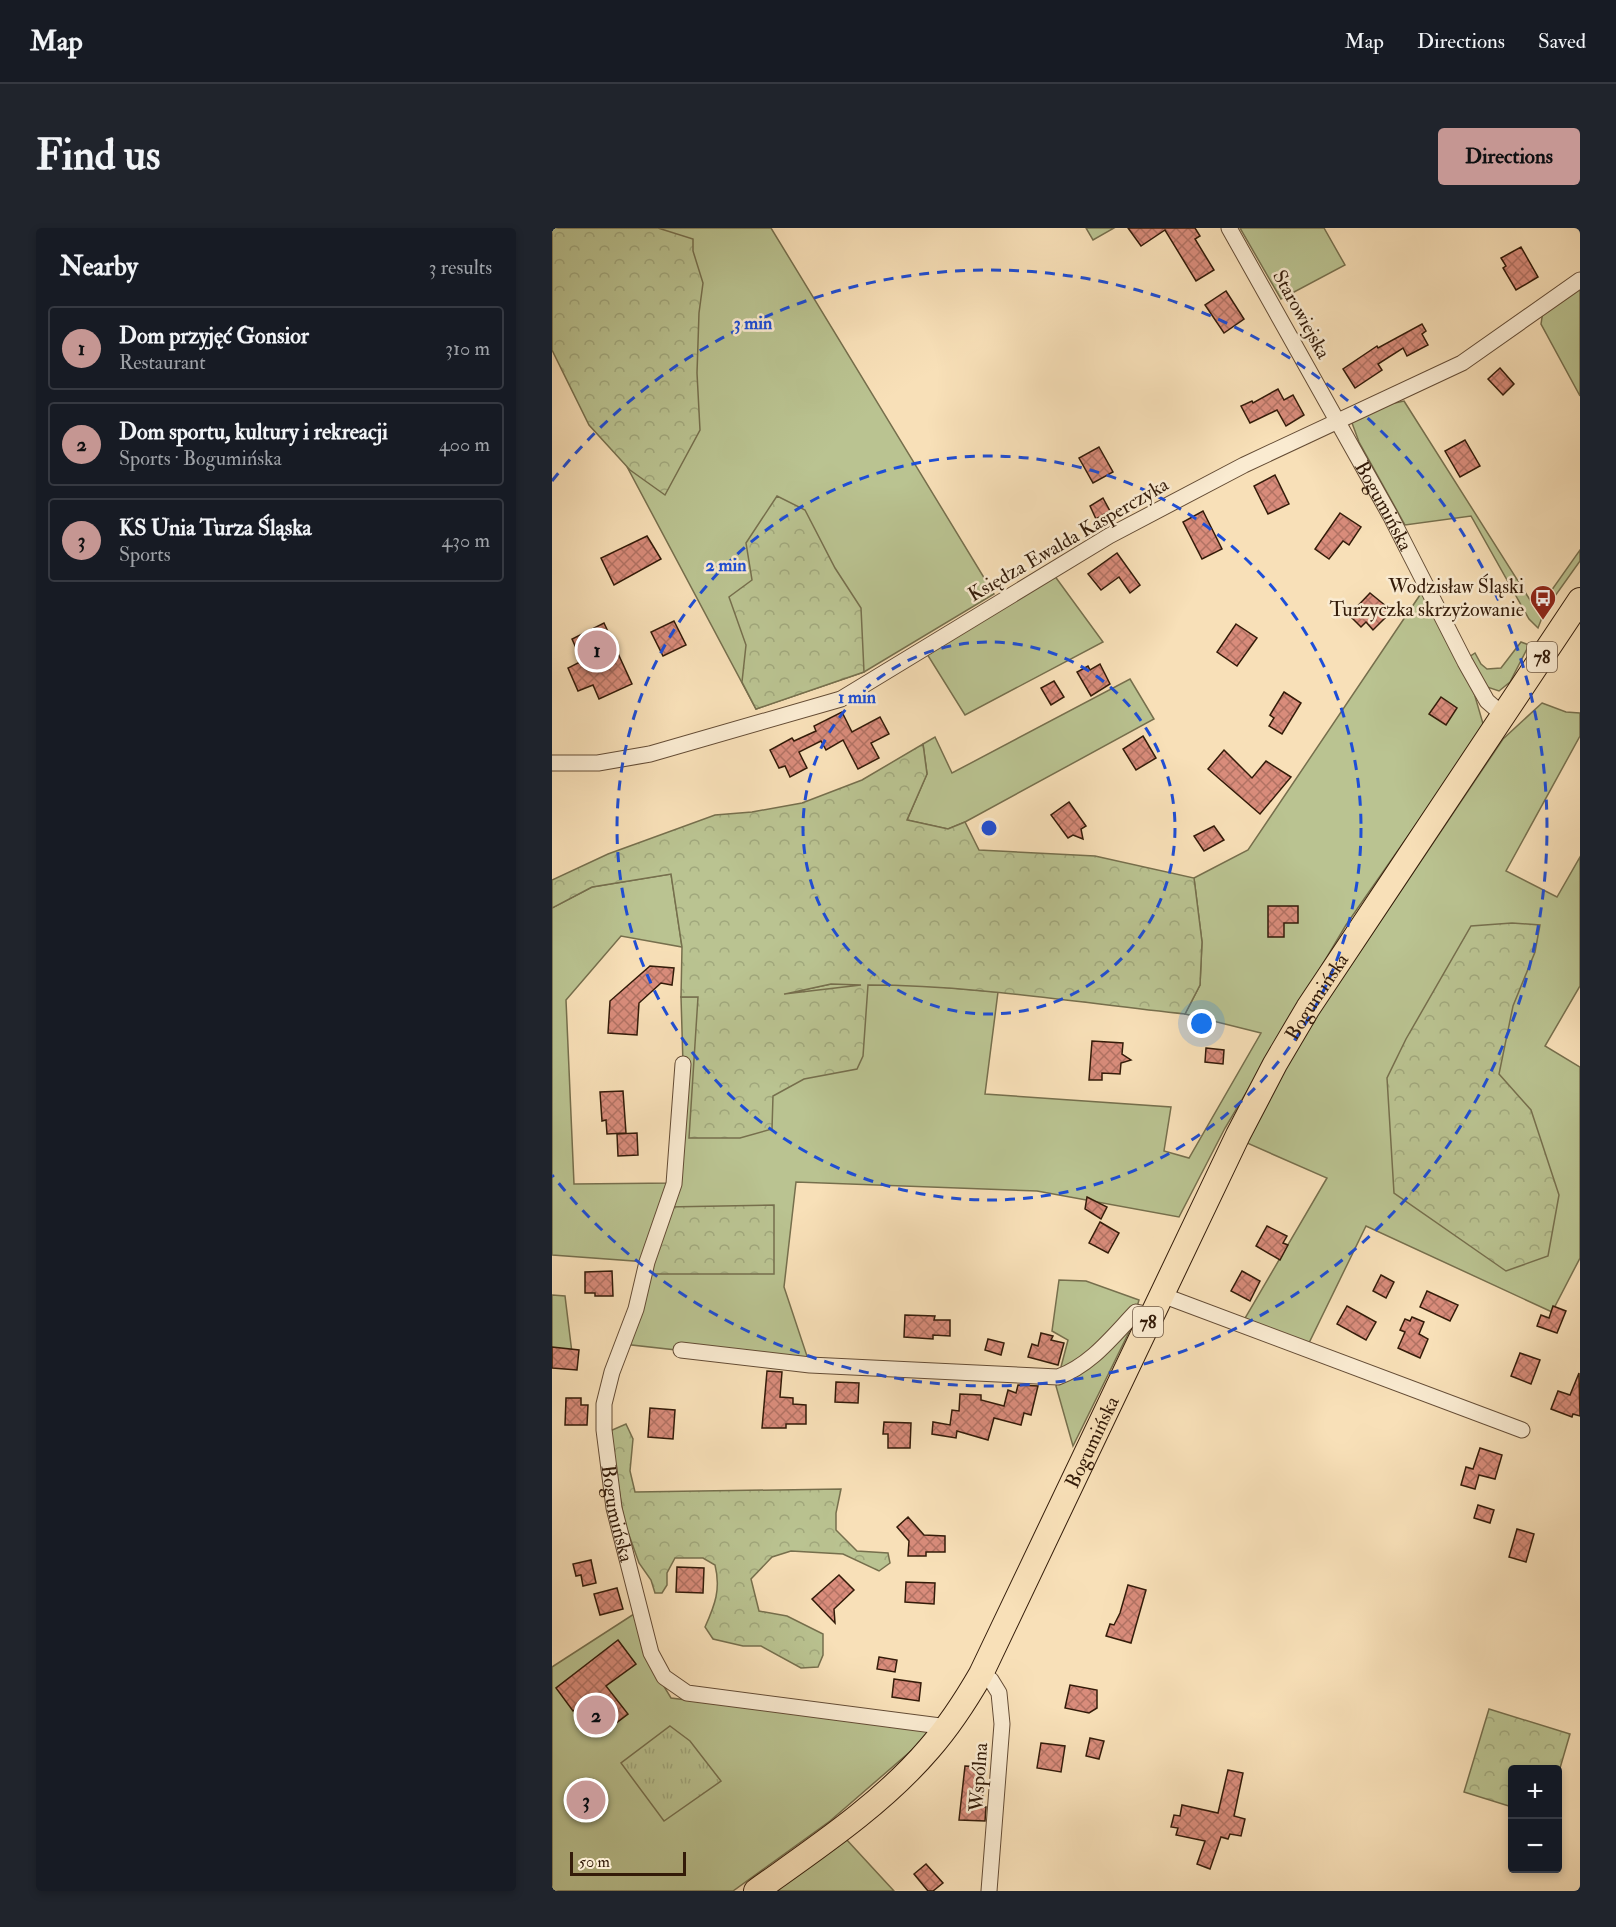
<!DOCTYPE html>
<html lang="en">
<head>
<meta charset="utf-8">
<style>
  body { margin:0; font-family:"IM FELL Double Pica",serif; background:#20242c; color:#f1f3f6 }
  .controls { position:absolute; right:18px; bottom:18px; display:grid; overflow:hidden; border-radius:6px; box-shadow:0 3px 9px #0003 }
  .controls button { width:54px; height:54px; display:grid; place-items:center; padding:0; border:0; border-bottom:2px solid #363941; background:#171b24; color:#f1f3f6; font:30px sans-serif }
  .scale { position:absolute; left:18px; bottom:15px; width:116px; box-sizing:border-box; padding-left:6px; border:3px solid #331b09; border-top:0; font-size:16px; line-height:21px; white-space:nowrap; color:#331b09; -webkit-text-stroke:4px #faebd1; paint-order:stroke }
  .you { position:absolute; left:650px; top:796px; width:21px; height:21px; margin:-15px; border:4px solid #fff; border-radius:50%; background:#1a73e8; box-shadow:0 0 0 9px #1a73e833 }
  .badge { display:grid; place-items:center; width:39px; height:39px; border-radius:50%; background:#c59692; color:#111; font-size:20px; font-weight:700 }
  .pin { position:absolute; translate:-50% -50%; border:3px solid #fff; box-shadow:0 2px 6px #0006 }
  .list { margin:0; padding:0; list-style:none }
  h2 { display:flex; justify-content:space-between; align-items:center; height:78px; margin:0; padding:0 24px; font-size:26px }
  h2 small { font-size:20px; font-weight:400; color:#9ea1a6 }
  .list li { display:grid; grid-template-columns:39px 1fr auto; gap:18px; align-items:center; box-sizing:border-box; height:84px; margin:0 12px 12px; padding:0 12px; border:2px solid #363941; border-radius:6px }
  .list b { display:block; font-size:22px; white-space:nowrap }
  .list p { margin:0; font-size:20px; white-space:nowrap; color:#9ea1a6 }
  .list em { font-size:20px; font-style:normal; color:#9ea1a6 }
  .map { position:relative; flex:none; width:1028px; height:1663px; overflow:hidden; border-radius:6px }
  header { display:flex; align-items:center; gap:36px; box-sizing:border-box; height:84px; padding:0 30px; background:#171b24; border-bottom:2px solid #363941 }
  header strong { font-size:28px }
  nav { display:flex; gap:33px; margin-inline-start:auto; font-size:21px }
  .intro { display:flex; align-items:center; justify-content:space-between; box-sizing:border-box; height:144px; padding:0 36px }
  h1 { margin:0; font-size:42px }
  .button { padding:15px 27px; border-radius:6px; background:#c59692; color:#111; font-size:21px; font-weight:700 }
  main { display:flex; gap:36px; padding:0 36px }
  aside { flex:1; background:#171b24; border-radius:6px; box-shadow:0 3px 9px #0003 }
  .map>svg:first-child { display:block }
  .grass { fill:#bac391; stroke:#766f4d; stroke-width:1.5 }
  .forest { fill:url(#forest-crowns); stroke:#766f4d; stroke-width:1.5; fill-rule:evenodd }
  .park { fill:url(#park-tufts); stroke:#766f4d; stroke-width:1.5 }
  .building { fill:url(#building-cross-hatch); stroke:#331b09; stroke-width:1.5 }
  .lines { fill:none; stroke-linecap:round; stroke-linejoin:round }
  .street-casing { stroke:#644c35; stroke-width:17 }
  .primary-casing { stroke:#331b09; stroke-width:26 }
  .street { stroke:#faebd1; stroke-width:15 }
  .primary { stroke:#f8e0b8; stroke-width:24 }
  .ring { fill:none; stroke:#1d4ed8; stroke-width:3; stroke-dasharray:10 8 }
  .labels { text-anchor:middle; stroke-width:5; stroke-linejoin:round; paint-order:stroke }
  .shield { fill:#faebd1; stroke:#6f5945; stroke-width:1.5 }
  .shield-label { font-size:18px; font-weight:bold; fill:#331b09 }
  .street-label { font-size:20px; fill:#331b09; stroke:#faebd1 }
  .poi-label { font-size:20px; fill:#331b09; stroke:#faebd1; text-anchor:end }
  .centre { fill:#1d4ed8; stroke:#faebd1; stroke-width:3 }
  .ring-label { font-size:18px; text-anchor:middle; font-weight:bold; fill:#1d4ed8; stroke:#faebd1; stroke-width:5; stroke-linejoin:round; paint-order:stroke }
</style>
</head>
<body>
<header>
<strong>Map</strong>
<nav><a>Map</a><a>Directions</a><a>Saved</a></nav>
</header>
<div class="intro"><h1>Find us</h1><a class="button">Directions</a></div>
<main>
<aside>
<h2>Nearby<small>3 results</small></h2>
<ul class="list">
<li><span class="badge">1</span><div><b>Dom przyjęć Gonsior</b><p>Restaurant</p></div><em>310 m</em></li>
<li><span class="badge">2</span><div><b>Dom sportu, kultury i rekreacji</b><p>Sports · Bogumińska</p></div><em>400 m</em></li>
<li><span class="badge">3</span><div><b>KS Unia Turza Śląska</b><p>Sports</p></div><em>430 m</em></li>
</ul>
</aside>
<div class="map">
<svg width="1028" height="1663" viewBox="0 0 1028 1663">
  <defs>
    <pattern id="forest-crowns" width="20" height="18" patternUnits="userSpaceOnUse" patternTransform="scale(1.5)"><rect width="20" height="18" fill="#bac391"/><path d="M2 6a3 3 0 1 1 6 0M12 15a3 3 0 1 1 6 0" fill="none" stroke="#a0a77c"/></pattern>
    <pattern id="park-tufts" width="24" height="20" patternUnits="userSpaceOnUse" patternTransform="scale(1.5)"><rect width="24" height="20" fill="#bac391"/><path d="M3 7l-1-3M5 7V3M7 7l1-3M15 17l-1-3M17 17v-4M19 17l1-3" fill="none" stroke="#a0a77c"/></pattern>
    <pattern id="building-cross-hatch" width="8" height="8" patternUnits="userSpaceOnUse" patternTransform="scale(1.5)"><rect width="8" height="8" fill="#d98c7b"/><path d="M0 0l8 8M0 8l8-8" fill="none" stroke="#b17263"/></pattern>
  </defs>
  <rect width="100%" height="100%" fill="#f8e0b8"/>
  <filter id="stains"><feTurbulence type="fractalNoise" baseFrequency=".00333" numOctaves="4"/><feColorMatrix values="0 0 0 0 .2 0 0 0 0 .09 0 0 0 0 .02 0 0 0 .5 -.17"/></filter>
  <radialGradient id="worn" r=".72"><stop offset=".6" stop-color="#630" stop-opacity="0"/><stop offset="1" stop-color="#630" stop-opacity=".3"/></radialGradient>
  <g class="grass">
    <polygon points="0,0 219,0 442,366 312,444 204,481 64,218"/>
    <polygon points="534,0 562,0 541,12"/>
    <polygon points="688,0 772,0 793,37 729,71"/>
    <polygon points="1028,58 1028,168 989,96 991,83"/>
    <polygon points="852,173 985,383 1028,322 1028,333 993,382 986,400 977,391 919,288 853,297 807,214 800,195 810,182"/>
    <polygon points="502,347 551,414 413,487 375,426"/>
    <polygon points="870,364 913,434 932,499 794,697 673,900 627,989 485,963 244,954 232,1059 258,1137 71,1116 95,1034 0,1027 0,680 40,659 119,646 130,719 69,708 14,772 22,956 122,955 131,836 129,769 222,768 279,756 366,757 446,764 433,866 619,879 612,923 637,930 709,805 633,786 648,757 650,714 642,650 696,622"/>
    <polygon points="969,414 977,417 958,454 947,463 935,459 917,429 923,425 929,436 935,441 949,440"/>
    <polygon points="578,451 602,491 413,594 396,601 355,592 375,546 371,516 383,509 400,545"/>
    <polygon points="990,475 1014,484 1028,485 1028,508 954,643 1005,669 1028,629 1028,758 993,818 1028,839 1028,1030 1000,1084 814,998 754,1121 689,1097 775,950 695,915 729,845 764,789 951,511"/>
    <polygon points="507,1052 534,1053 587,1072 579,1100 521,1218 504,1158 516,1112 500,1103"/>
    <polygon points="0,1067 13,1068 20,1125 0,1125"/>
    <polygon points="82,1386 96,1432 119,1470 382,1503 278,1593 181,1663 0,1663 0,1439"/>
    <polygon points="294,1611 342,1663 224,1663"/>
  </g>
  <g class="forest">
    <polygon points="0,0 106,0 141,11 141,23 151,55 147,85 145,145 148,202 113,267 78,242 37,197 0,122"/>
    <polygon points="225,268 253,282 283,340 309,380 312,444 204,481 190,454 194,417 177,369 200,352 194,315"/>
    <path d="M371,516L375,546L355,592L396,601L413,594L427,622L543,628L642,650L650,714L648,757L633,786C528,775 422,757 316,757L311,828L305,841L252,851L221,868L220,901L188,910H137L146,769H129L130,719L119,646L40,659L0,680V652L56,626L163,587L200,584L250,575L310,552ZM279,756L309,757L232,766H233Z"/>
    <polygon points="960,695 988,697 983,724 961,778 947,846 979,882 1007,967 996,1028 954,1043 842,965 835,850 854,811 919,698"/>
    <polygon points="222,977 222,1046 92,1046 114,979"/>
    <path d="M74,1196L81,1211L78,1243L83,1264L289,1261L284,1285V1302L305,1323L336,1325L338,1335L327,1343L291,1326L239,1323L220,1329L199,1351L207,1383L235,1388L271,1406V1427L266,1439L249,1440L209,1418H191L161,1411L153,1399C163,1377 169,1361 163,1337L151,1330H123L115,1345V1357L110,1365H103L99,1352L87,1335L72,1293L58,1203Z"/>
    <polygon points="937,1481 1018,1506 1006,1547 1005,1542 960,1542 960,1579 912,1564"/>
  </g>
  <polygon class="park" points="118,1498 138,1513 169,1553 112,1593 69,1535"/>
  <g class="building">
    <polygon points="576,0 643,0 648,8 643,11 662,42 644,53 613,2 589,18"/>
    <polygon points="969,19 986,49 964,62 951,40 954,38 949,30"/>
    <polygon points="674,63 692,91 672,105 653,77"/>
    <polygon points="870,96 874,103 870,106 876,117 855,128 851,120 826,136 830,142 803,160 791,141 825,118 826,120"/>
    <polygon points="948,140 962,156 951,167 936,151"/>
    <polygon points="726,161 732,172 741,167 752,187 734,198 725,182 698,195 689,178 700,173 701,175"/>
    <polygon points="913,212 928,238 908,249 893,223"/>
    <polygon points="547,219 561,244 541,255 527,230"/>
    <polygon points="723,247 737,276 716,286 702,258"/>
    <polygon points="551,270 558,283 544,291 538,278"/>
    <polygon points="651,283 670,321 650,331 631,294"/>
    <polygon points="788,285 809,299 797,317 791,313 777,331 763,321"/>
    <polygon points="95,308 109,331 62,357 49,330"/>
    <polygon points="565,325 588,357 578,365 567,349 549,362 536,346"/>
    <polygon points="818,365 840,383 821,402 814,394 809,399 797,387"/>
    <polygon points="122,393 134,417 111,428 99,404"/>
    <polygon points="52,395 80,456 47,471 41,457 26,463 16,440 30,433 20,411"/>
    <polygon points="684,396 705,410 685,438 665,424"/>
    <polygon points="548,436 558,456 539,468 525,444 536,438 538,442"/>
    <polygon points="502,453 512,469 499,477 489,460"/>
    <polygon points="732,464 749,475 730,506 717,498 722,490 718,487"/>
    <polygon points="889,469 905,480 894,497 877,486"/>
    <polygon points="290,484 300,504 328,489 337,506 319,515 327,530 306,541 291,512 274,522 269,513 247,524 255,540 238,549 233,538 227,540 218,522 240,510 242,513 264,503 262,498"/>
    <polygon points="591,508 604,530 584,542 571,521"/>
    <polygon points="672,522 700,550 714,533 739,549 708,586 656,541"/>
    <polygon points="517,574 534,598 529,601 531,611 521,607 516,610 499,587"/>
    <polygon points="662,598 672,612 652,623 642,608"/>
    <polygon points="716,678 746,678 746,695 732,695 732,709 716,709"/>
    <polygon points="98,738 122,740 120,757 109,755 87,775 85,807 56,805 58,773"/>
    <polygon points="540,813 571,815 570,826 579,832 569,835 568,846 550,845 550,852 537,852"/>
    <polygon points="654,820 672,822 671,836 653,834"/>
    <polygon points="71,863 74,905 55,906 54,892 50,893 48,864"/>
    <polygon points="85,905 86,927 66,928 65,906"/>
    <polygon points="535,969 555,979 549,991 533,981"/>
    <polygon points="548,994 567,1005 556,1025 537,1015"/>
    <polygon points="715,998 735,1008 731,1015 736,1017 728,1032 704,1018"/>
    <polygon points="60,1043 61,1068 43,1068 43,1065 33,1065 33,1044"/>
    <polygon points="690,1043 708,1053 698,1073 679,1063"/>
    <polygon points="829,1047 842,1054 834,1070 821,1063"/>
    <polygon points="875,1063 906,1077 898,1093 868,1079"/>
    <polygon points="795,1078 824,1094 814,1112 785,1096"/>
    <polygon points="1001,1078 1014,1083 1005,1105 985,1098 989,1087 997,1090"/>
    <polygon points="353,1087 383,1088 382,1092 398,1092 398,1108 381,1107 381,1111 352,1109"/>
    <polygon points="860,1089 872,1094 867,1106 876,1111 868,1130 846,1120 853,1104 848,1102 853,1091 858,1093"/>
    <polygon points="489,1105 501,1108 499,1112 512,1115 506,1137 476,1129 480,1116 486,1118"/>
    <polygon points="436,1111 452,1115 449,1127 433,1122"/>
    <polygon points="0,1119 27,1122 25,1142 0,1140"/>
    <polygon points="968,1125 988,1132 979,1156 959,1148"/>
    <polygon points="215,1143 230,1144 228,1169 241,1170 241,1176 254,1177 254,1196 234,1196 234,1200 210,1200"/>
    <polygon points="1027,1145 1028,1188 1021,1186 1020,1189 999,1181 1006,1163 1018,1167"/>
    <polygon points="284,1154 307,1155 306,1175 283,1174"/>
    <polygon points="466,1157 486,1158 479,1187 472,1185 469,1197 442,1190 436,1212 405,1203 404,1210 380,1206 381,1194 398,1197 400,1182 407,1183 408,1166 429,1167 429,1172 452,1178 456,1162 464,1165"/>
    <polygon points="14,1170 29,1170 29,1177 36,1177 35,1197 13,1197"/>
    <polygon points="98,1180 123,1182 121,1211 96,1209"/>
    <polygon points="332,1194 359,1195 358,1220 336,1220 336,1206 331,1206"/>
    <polygon points="928,1220 950,1227 943,1251 927,1247 923,1261 909,1257 914,1239 921,1241"/>
    <polygon points="926,1277 942,1282 938,1295 922,1290"/>
    <polygon points="356,1289 372,1307 393,1308 393,1324 374,1324 374,1328 356,1328 357,1313 345,1299"/>
    <polygon points="965,1301 982,1306 974,1334 957,1329"/>
    <polygon points="39,1332 44,1355 31,1358 29,1347 24,1348 21,1336"/>
    <polygon points="125,1339 152,1340 151,1365 124,1364"/>
    <polygon points="287,1347 302,1362 282,1381 283,1395 260,1371"/>
    <polygon points="354,1354 383,1355 382,1376 353,1374"/>
    <polygon points="576,1357 594,1362 579,1415 554,1408 558,1396 562,1397 568,1385"/>
    <polygon points="65,1360 71,1381 48,1387 42,1366"/>
    <polygon points="66,1412 84,1436 54,1458 76,1486 55,1502 34,1473 21,1483 4,1460"/>
    <polygon points="327,1429 345,1432 343,1444 325,1441"/>
    <polygon points="342,1451 369,1455 367,1473 340,1469"/>
    <polygon points="518,1457 545,1462 545,1480 537,1485 513,1480"/>
    <polygon points="538,1510 552,1513 547,1531 534,1528"/>
    <polygon points="489,1515 513,1518 509,1544 485,1540"/>
    <polygon points="413,1538 432,1539 430,1579 434,1579 433,1593 407,1592"/>
    <polygon points="676,1542 691,1545 682,1588 693,1591 689,1608 678,1606 676,1611 669,1609 658,1641 645,1636 653,1613 624,1607 626,1600 619,1599 622,1587 628,1588 630,1577 666,1585"/>
    <polygon points="374,1636 391,1655 381,1663 376,1663 362,1646"/>
  </g>
  <g class="lines">
    <g class="street-casing">
      <g id="street">
        <path id="s1" d="M677,0L838,287L913,434L935,473L951,487"/>
        <polyline points="0,535 46,535 98,526 289,471 557,308 692,237 910,135 1028,52"/>
        <path id="s2" d="M131,836L122,956L95,1034L84,1081L60,1144L52,1176V1202L62,1280L99,1425L112,1449L135,1465L396,1499"/>
        <polyline points="610,1067 970,1202"/>
        <path d="M129,1122L258,1137L506,1149C539,1137 560,1109 584,1084L599,1087"/>
        <polyline points="429,1446 439,1452 447,1465 450,1496 437,1663"/>
      </g>
    </g>
    <g class="primary-casing">
      <g id="primary">
        <path id="s3" d="M204,1663C264,1620 329,1577 377,1521C398,1497 414,1472 429,1446L686,907L723,836L756,780L1028,372"/>
      </g>
    </g>
    <use href="#street" class="street"/>
    <use href="#primary" class="primary"/>
  </g>
  <g class="ring">
    <circle cx="437" cy="600" r="186"/>
    <circle cx="437" cy="600" r="372"/>
    <path d="M0 253A558 558 0 1 1 0 947"/>
  </g>
  <defs>
    <g id="bus-pin" transform="scale(1.35)"><path d="M0 17L-7.5 6A9.5 9.5 0 1 1 7.5 6Z" fill="#8f2418" stroke="#faebd1"/><path d="M-5-6H5V4H4V6H2V4H-2V6H-4V4H-5ZM-3.5-4V0h7V-4ZM-3.5 1.2v1.5H-2V1.2ZM2 1.2v1.5H3.5V1.2Z" fill="#fff"/></g>
  </defs>
  <g fill-rule="evenodd">
    <use href="#bus-pin" x="991" y="370"/>
  </g>
  <g class="labels">
    <g class="shield">
      <rect x="975" y="414" width="30" height="30" rx="4.5"/>
      <rect x="581" y="1079" width="30" height="30" rx="4.5"/>
    </g>
    <g class="shield-label">
      <text x="990" y="435">78</text>
      <text x="596" y="1100">78</text>
    </g>
    <g class="street-label">
      <text transform="translate(750 86) rotate(61)" y="7">Starowiejska</text>
      <text dy="7" stroke="none"><textPath href="#s1" startOffset="318">Bogumińska</textPath></text>
      <text transform="translate(516 311) rotate(-30)" y="7">Księdza Ewalda Kasperczyka</text>
      <text dy="7" stroke="none"><textPath href="#s3" startOffset="1072">Bogumińska</textPath></text>
      <text dy="7" stroke="none"><textPath href="#s3" startOffset="573">Bogumińska</textPath></text>
      <text dy="7" stroke="none"><textPath href="#s2" startOffset="462">Bogumińska</textPath></text>
      <text transform="translate(426 1549) rotate(-86)" y="7">Wspólna</text>
    </g>
    <g class="poi-label">
      <text x="972" y="365">Wodzisław Śląski<tspan x="972" dy="23">Turzyczka skrzyżowanie</tspan></text>
    </g>
  </g>
  <circle cx="437" cy="600" r="9" class="centre"/>
  <g class="ring-label">
    <text x="201" y="101">3 min</text>
    <text x="174" y="343">2 min</text>
    <text x="305" y="475">1 min</text>
  </g>
  <rect width="100%" height="100%" filter="url(#stains)"/>
  <rect width="100%" height="100%" fill="url(#worn)"/>
</svg>
<div class="controls">
<button>+</button>
<button>−</button>
</div>
<div class="scale">50 m</div>
<div class="you"></div>
<div class="pin badge" style="left:45px;top:422px">1</div>
<div class="pin badge" style="left:44px;top:1487px">2</div>
<div class="pin badge" style="left:34px;top:1572px">3</div>
</div>
</main>
</body>
</html>
